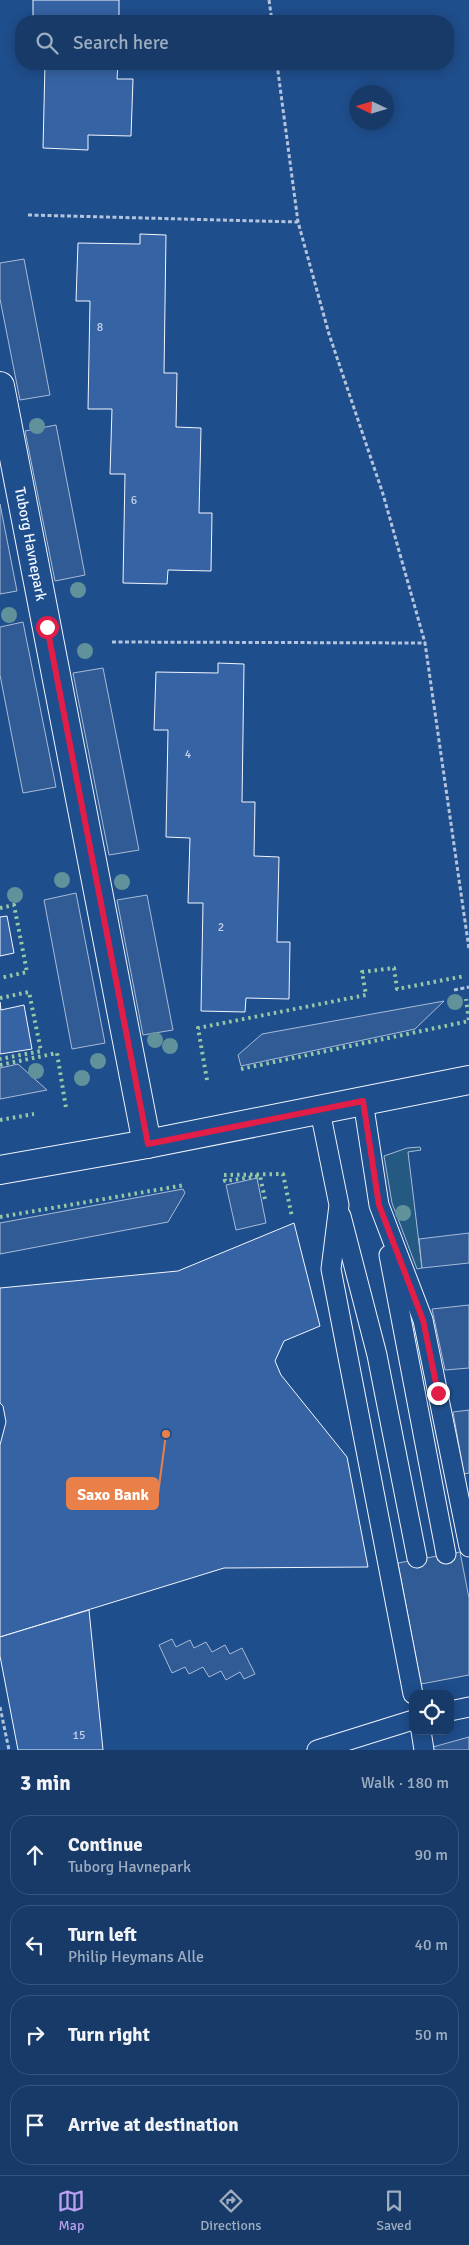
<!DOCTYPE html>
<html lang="en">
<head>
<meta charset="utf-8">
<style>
  body { margin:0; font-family:Signika,sans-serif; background:#20416f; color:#f1f3f6 }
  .controls { position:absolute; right:15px; bottom:15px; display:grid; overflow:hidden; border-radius:10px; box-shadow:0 2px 12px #0003 }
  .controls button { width:45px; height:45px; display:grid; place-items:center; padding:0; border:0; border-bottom:1px solid #36547d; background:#173a69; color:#f1f3f6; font:25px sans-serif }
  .compass { position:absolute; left:349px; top:85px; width:45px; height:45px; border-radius:50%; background:#173a69; box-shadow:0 2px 12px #0003; rotate:274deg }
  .stop { position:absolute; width:15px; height:15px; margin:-11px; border:4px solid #e11d48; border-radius:50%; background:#fff }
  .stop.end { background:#e11d48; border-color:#fff; box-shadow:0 1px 5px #0008 }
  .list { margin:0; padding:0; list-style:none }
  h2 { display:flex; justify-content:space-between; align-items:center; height:65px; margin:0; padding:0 20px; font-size:21px }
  h2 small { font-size:16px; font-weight:400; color:#9eadc0 }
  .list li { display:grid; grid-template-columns:32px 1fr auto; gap:15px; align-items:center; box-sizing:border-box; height:80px; margin:0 10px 10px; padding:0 10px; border:1px solid #36547d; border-radius:20px }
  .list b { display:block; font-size:19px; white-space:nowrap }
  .list p { margin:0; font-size:16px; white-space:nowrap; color:#9eadc0 }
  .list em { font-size:16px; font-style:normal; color:#9eadc0 }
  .icon { flex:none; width:28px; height:28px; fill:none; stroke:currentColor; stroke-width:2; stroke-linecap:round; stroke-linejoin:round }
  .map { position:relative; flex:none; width:469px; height:1750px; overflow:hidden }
  .search { position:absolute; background:#173a69; box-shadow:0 2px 12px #0003; left:15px; right:15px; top:15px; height:55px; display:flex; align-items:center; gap:12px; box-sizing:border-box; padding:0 18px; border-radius:20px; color:#9eadc0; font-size:19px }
  .sheet { height:425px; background:#173a69 }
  nav { display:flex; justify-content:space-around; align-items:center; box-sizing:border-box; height:70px; border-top:1px solid #36547d; background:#173a69; font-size:14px; color:#9eadc0 }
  nav a { display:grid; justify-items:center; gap:2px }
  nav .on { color:#bca0f2 }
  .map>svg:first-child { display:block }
  .green { fill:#245a82; stroke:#a8bbd7 }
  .parking { fill:#305b95; stroke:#a8bbd7 }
  .building { fill:#3563a3; stroke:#f2f6ff }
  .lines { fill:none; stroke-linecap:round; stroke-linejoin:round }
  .lane-casing { stroke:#f2f6ff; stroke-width:21 }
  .street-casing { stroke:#f2f6ff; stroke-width:30 }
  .secondary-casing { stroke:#f2f6ff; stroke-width:30 }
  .path { stroke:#b3c4dc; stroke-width:3; stroke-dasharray:4 2.5; stroke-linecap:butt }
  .lane { stroke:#1f4e8c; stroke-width:19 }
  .street { stroke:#1f4e8c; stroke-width:28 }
  .secondary { stroke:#1f4e8c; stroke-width:28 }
  .hedge { stroke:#97c8a6; stroke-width:4; stroke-dasharray:2.5 4; stroke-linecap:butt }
  .tree { fill:#61919a }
  .route { stroke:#e11d48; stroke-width:6 }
  .labels { text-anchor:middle; stroke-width:4; stroke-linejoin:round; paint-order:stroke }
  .number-label { font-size:12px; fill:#c3d1e8 }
  .street-label { font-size:15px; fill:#f2f6ff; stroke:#1f4e8c }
  .leader { fill:none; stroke:#ea8049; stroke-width:2 }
  .callout-dot { fill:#ea8049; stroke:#1f4e8c; stroke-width:2 }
  .callout { fill:#ea8049; stroke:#ea8049; stroke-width:2 }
  .callout-label { font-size:16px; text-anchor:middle; font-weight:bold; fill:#fff }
</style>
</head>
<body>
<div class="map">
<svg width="469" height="1750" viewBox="0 0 469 1750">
  <rect width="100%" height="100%" fill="#1f4e8c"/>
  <polygon class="green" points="420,1147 421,1150 408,1152 422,1268 417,1269 392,1203 384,1156 407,1148"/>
  <g class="parking">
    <polygon points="24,259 50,395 20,400 0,299 0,263"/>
    <polygon points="56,425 85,575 55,581 25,431"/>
    <polygon points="0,504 17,591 0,594"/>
    <polygon points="23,622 56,787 23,793 0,675 0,627"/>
    <polygon points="103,668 139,850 109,855 73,673"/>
    <polygon points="76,893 105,1043 72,1049 44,900"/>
    <polygon points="147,895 173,1030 143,1035 117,900"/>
    <polygon points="444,1001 415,1029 241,1066 238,1055 262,1034"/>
    <polygon points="18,1064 47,1090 0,1099 0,1068"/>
    <polygon points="257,1178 266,1223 236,1230 226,1185"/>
    <polygon points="183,1189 185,1193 168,1222 0,1254 0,1223"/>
    <polygon points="469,1233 469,1263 422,1268 419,1239"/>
    <polygon points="469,1305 469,1368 445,1370 432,1309"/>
    <polygon points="469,1410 469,1473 464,1474 453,1412"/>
    <polygon points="460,1552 469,1598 469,1675 421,1684 398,1563"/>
    <polygon points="172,1639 176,1647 190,1640 194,1648 206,1642 212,1652 225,1645 230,1654 242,1648 255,1674 244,1679 240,1672 226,1680 221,1671 209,1677 203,1667 189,1674 185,1667 172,1673 159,1645"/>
    <polygon points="469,1737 469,1750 434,1750 433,1747"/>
  </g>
  <g class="building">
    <rect x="33" y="0" width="86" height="21"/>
    <polygon points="45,64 118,64 117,79 133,79 131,136 88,135 88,150 43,148"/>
    <polygon points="140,234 166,235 164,373 177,373 176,427 201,428 199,513 212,513 211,571 168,570 167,584 123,583 125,474 110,474 112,409 88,409 90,301 76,301 78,243 140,244"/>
    <polygon points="218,663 244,664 242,802 255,802 254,856 279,857 277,942 290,942 289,999 246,998 245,1012 201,1011 203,903 188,903 190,838 166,837 168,730 154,730 156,672 218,673"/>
    <polygon points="7,916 14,953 0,956 0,917"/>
    <polygon points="0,1002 1,1010 24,1005 32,1049 0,1054"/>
    <polygon points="294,1223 320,1326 284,1341 275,1361 281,1375 347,1457 368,1567 224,1568 0,1637 0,1445 6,1422 3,1406 0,1403 0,1288 178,1271"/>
    <polygon points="89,1610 103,1750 18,1750 0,1656 0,1637"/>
  </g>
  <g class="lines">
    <g class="lane-casing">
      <g id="lane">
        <polyline points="363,1101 379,1205 423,1320 469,1547"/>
        <polyline points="320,1111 339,1205 331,1269 413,1694"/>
        <polyline points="341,1216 377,1355 417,1558"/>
        <polyline points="389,1255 446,1554"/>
        <polyline points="450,1711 469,1707"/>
        <polyline points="421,1731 424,1750"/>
        <polyline points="317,1750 413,1720"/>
      </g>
    </g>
    <g class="street-casing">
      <g id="street">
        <path id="s1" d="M0,386L147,1144"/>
      </g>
    </g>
    <g class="secondary-casing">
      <polyline id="secondary" points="0,1170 147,1144 469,1080"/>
    </g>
    <g class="path">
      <polyline points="269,0 272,21"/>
      <polyline points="277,64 298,222 329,334 383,494 425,643 469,949"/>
      <polyline points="28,215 298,222"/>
      <polyline points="112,642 425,643"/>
      <polyline points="454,990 469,987"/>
      <polyline points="0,1707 9,1750"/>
    </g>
    <use href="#lane" class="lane"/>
    <use href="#street" class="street"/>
    <use href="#secondary" class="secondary"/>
    <g class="hedge">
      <polyline points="0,908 14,905 27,972 0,978"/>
      <polyline points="0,998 29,992 41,1051 0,1059"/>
      <polyline points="0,1065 57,1053 66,1108"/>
      <polyline points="241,1069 469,1021 466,999"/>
      <polyline points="207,1080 198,1028 366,995 362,972 394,968 397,989 465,976"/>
      <polyline points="0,1120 34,1114"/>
      <polyline points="265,1199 260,1176 225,1181 224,1175 283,1174 292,1217"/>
      <polyline points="0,1217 185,1185"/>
    </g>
  </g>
  <g class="tree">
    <circle cx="37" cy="426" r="8"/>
    <circle cx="78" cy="590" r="8"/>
    <circle cx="9" cy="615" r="8"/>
    <circle cx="85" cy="651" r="8"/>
    <circle cx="62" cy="880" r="8"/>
    <circle cx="122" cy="882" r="8"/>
    <circle cx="15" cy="895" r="8"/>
    <circle cx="455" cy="1002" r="8"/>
    <circle cx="155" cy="1040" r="8"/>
    <circle cx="170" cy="1046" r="8"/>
    <circle cx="98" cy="1061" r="8"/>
    <circle cx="36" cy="1071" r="8"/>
    <circle cx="82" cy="1078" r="8"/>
    <circle cx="403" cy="1213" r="8"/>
  </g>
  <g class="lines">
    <polyline class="route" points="47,627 148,1144 363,1101 379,1205 423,1320 438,1393"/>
  </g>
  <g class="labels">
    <g class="number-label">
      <text x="100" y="331">8</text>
      <text x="134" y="504">6</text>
      <text x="188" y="758">4</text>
      <text x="221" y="931">2</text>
      <text x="79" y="1739">15</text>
    </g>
    <g class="street-label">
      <text dy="5" stroke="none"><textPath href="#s1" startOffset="161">Tuborg Havnepark</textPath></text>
    </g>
  </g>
  <path class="leader" d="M166 1434L158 1494"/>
  <circle class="callout-dot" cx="166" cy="1434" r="5"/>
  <rect class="callout" x="67" y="1478" width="91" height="31" rx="5"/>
  <g class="callout-label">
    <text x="113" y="1500">Saxo Bank</text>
  </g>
</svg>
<div class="controls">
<button><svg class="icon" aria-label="locate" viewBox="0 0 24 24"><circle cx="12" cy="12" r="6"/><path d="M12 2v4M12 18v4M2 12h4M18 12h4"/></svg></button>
</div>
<svg class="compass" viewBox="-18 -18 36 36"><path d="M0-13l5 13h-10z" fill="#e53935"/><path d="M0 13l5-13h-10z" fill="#9eadc0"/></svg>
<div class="stop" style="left:47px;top:627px"></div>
<div class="stop end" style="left:438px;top:1393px"></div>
<div class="search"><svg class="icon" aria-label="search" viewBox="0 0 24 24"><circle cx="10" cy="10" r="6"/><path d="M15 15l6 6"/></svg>Search here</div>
</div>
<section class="sheet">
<h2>3 min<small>Walk · 180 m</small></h2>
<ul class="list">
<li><svg class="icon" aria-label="ahead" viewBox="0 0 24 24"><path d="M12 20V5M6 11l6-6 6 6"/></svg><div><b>Continue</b><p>Tuborg Havnepark</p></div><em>90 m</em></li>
<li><svg class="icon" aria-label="left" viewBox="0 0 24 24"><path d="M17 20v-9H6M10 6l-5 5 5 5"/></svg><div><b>Turn left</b><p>Philip Heymans Alle</p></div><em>40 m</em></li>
<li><svg class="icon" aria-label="right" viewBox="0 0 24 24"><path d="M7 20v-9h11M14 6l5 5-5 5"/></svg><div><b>Turn right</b></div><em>50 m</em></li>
<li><svg class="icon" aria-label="arrive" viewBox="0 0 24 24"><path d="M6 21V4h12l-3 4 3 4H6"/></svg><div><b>Arrive at destination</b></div></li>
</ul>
</section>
<nav>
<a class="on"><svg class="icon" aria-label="map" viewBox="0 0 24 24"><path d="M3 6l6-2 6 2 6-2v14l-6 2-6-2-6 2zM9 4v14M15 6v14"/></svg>Map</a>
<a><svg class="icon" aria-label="directions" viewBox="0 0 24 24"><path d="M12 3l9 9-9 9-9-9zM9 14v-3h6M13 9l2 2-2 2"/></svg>Directions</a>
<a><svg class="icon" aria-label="saved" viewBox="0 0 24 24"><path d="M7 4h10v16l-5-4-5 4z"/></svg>Saved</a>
</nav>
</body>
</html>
